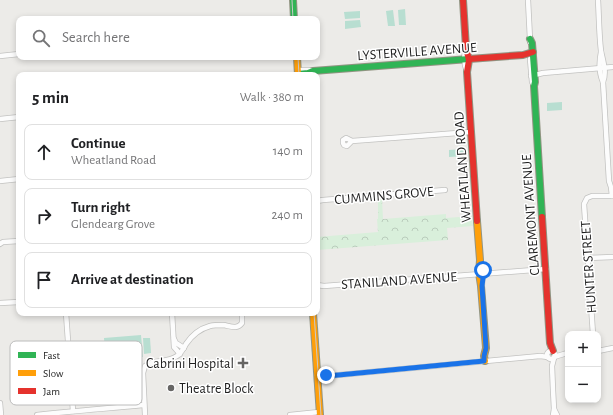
<!DOCTYPE html>
<html lang="en">
<head>
<meta charset="utf-8">
<style>
  body { margin:0; font-family:"Alegreya Sans",sans-serif; background:#f2f2f2; color:#202124 }
  .controls { position:absolute; right:12px; bottom:12px; display:grid; overflow:hidden; border-radius:8px; box-shadow:0 2px 6px #0003 }
  .controls button { width:36px; height:36px; display:grid; place-items:center; padding:0; border:0; border-bottom:1px solid #e0e0e0; background:#fff; color:#202124; font:20px sans-serif }
  .stop { position:absolute; width:12px; height:12px; margin:-9px; border:3px solid #1a73e8; border-radius:50%; background:#fff }
  .stop.end { background:#1a73e8; border-color:#fff; box-shadow:0 1px 4px #0008 }
  .list { margin:0; padding:0; list-style:none }
  h2 { display:flex; justify-content:space-between; align-items:center; height:52px; margin:0; padding:0 16px; font-size:17px }
  h2 small { font-size:13px; font-weight:400; color:#757577 }
  .list li { display:grid; grid-template-columns:26px 1fr auto; gap:12px; align-items:center; box-sizing:border-box; height:56px; margin:0 8px 8px; padding:0 8px; border:1px solid #e0e0e0; border-radius:8px }
  .list b { display:block; font-size:15px; white-space:nowrap }
  .list p { margin:0; font-size:13px; white-space:nowrap; color:#757577 }
  .list em { font-size:13px; font-style:normal; color:#757577 }
  .icon { flex:none; width:22px; height:22px; fill:none; stroke:currentColor; stroke-width:2; stroke-linecap:round; stroke-linejoin:round }
  .map { position:relative; flex:none; width:613px; height:415px; overflow:hidden }
  .search { position:absolute; background:#fff; box-shadow:0 2px 6px #0003; left:16px; top:16px; width:304px; height:44px; display:flex; align-items:center; gap:10px; box-sizing:border-box; padding:0 14px; border-radius:8px; color:#757577; font-size:15px }
  .panel { position:absolute; background:#fff; box-shadow:0 2px 6px #0003; left:16px; top:72px; width:304px; height:244px; border-radius:8px }
  .map>svg:first-child { display:block }
  .park { fill:url(#park-crowns) }
  .pitch { fill:#b8ded1 }
  .lines { fill:none; stroke-linecap:round; stroke-linejoin:round }
  .street-casing { stroke:#c2c2c0; stroke-width:6 }
  .fast-casing { stroke:#919482; stroke-width:8 }
  .slow-casing { stroke:#919482; stroke-width:8 }
  .jam-casing { stroke:#919482; stroke-width:8 }
  .street { stroke:#fcfcfc; stroke-width:4.5 }
  .fast { stroke:#30b455; stroke-width:6 }
  .slow { stroke:#ff9f0a; stroke-width:6 }
  .jam { stroke:#e5322d; stroke-width:6 }
  .tram { stroke:#cbcbca; stroke-width:1 }
  .route { stroke:#1a73e8; stroke-width:5 }
  .poi-dot { fill:#676665; stroke:#fff; stroke-width:1.5 }
  .labels { text-anchor:middle; stroke-width:3; stroke-linejoin:round; paint-order:stroke }
  .street-label { font-size:14px; fill:#1f1f1f; stroke:#fff }
  .poi-label { font-size:14px; fill:#1f1f1f; stroke:#fff; text-anchor:end }
  .key { fill:#fff; stroke:#bcbcbc; stroke-width:1 }
  .key-label { font-size:11px; fill:#1f1f1f }
</style>
</head>
<body>
<div class="map">
<svg width="613" height="415" viewBox="0 0 613 415">
  <defs>
    <pattern id="park-crowns" width="20" height="18" patternUnits="userSpaceOnUse"><rect width="20" height="18" fill="#d9efdb"/><path d="M2 6a3 3 0 1 1 6 0M12 15a3 3 0 1 1 6 0" fill="none" stroke="#baccbc"/></pattern>
  </defs>
  <rect width="100%" height="100%" fill="#ecebe8"/>
  <polygon class="park" points="378,199 382,199 383,219 446,214 446,218 472,216 473,226 447,228 448,240 317,250 317,237 378,232 377,219 378,219"/>
  <g class="pitch">
    <polygon points="405,9 406,25 399,25 398,10"/>
    <polygon points="393,10 395,26 388,26 386,11"/>
    <polygon points="360,11 360,18 345,19 344,12"/>
    <polygon points="360,20 361,27 345,29 345,21"/>
    <polygon points="562,102 562,110 547,111 547,103"/>
    <polygon points="464,149 465,156 449,157 449,150"/>
    <polygon points="141,335 143,357 141,357 137,359 137,367 106,370 104,338"/>
    <polygon points="143,338 150,338 151,353 144,354"/>
  </g>
  <g class="lines">
    <g class="street-casing">
      <g id="street">
        <polyline points="528,0 530,39 530,42"/>
        <path d="M598,0C599,17 599,34 601,51C603,61 607,72 603,82"/>
        <path d="M466,48C463,56 464,64 467,72"/>
        <path d="M601,52C599,62 599,73 603,82L609,181L611,187L612,196"/>
        <polyline points="0,56 19,54"/>
        <polyline points="530,59 532,82 534,86"/>
        <polyline points="298,70 308,70 313,71"/>
        <polyline points="531,76 543,73 613,67"/>
        <polyline points="0,119 19,117"/>
        <polyline points="352,141 347,146 344,145 343,143 343,140 346,138 352,141 471,132"/>
        <polyline points="0,181 19,179"/>
        <polyline points="317,201 323,200 445,190"/>
        <polyline points="0,244 3,242 19,241"/>
        <polyline points="588,258 613,257"/>
        <polyline points="480,262 483,274 482,286"/>
        <polyline points="317,285 324,286 546,269"/>
        <polyline points="0,303 19,302"/>
        <polyline points="66,313 73,411"/>
        <polyline points="172,313 174,347 180,354"/>
        <polyline points="593,334 584,204 587,198 592,196 613,196"/>
        <polyline points="174,339 176,343 184,348"/>
        <polyline points="598,351 613,348"/>
        <circle cx="551" cy="355" r="4"/>
        <polyline points="554,357 564,354 568,353"/>
        <polyline points="554,358 552,366 553,390 554,409 557,415"/>
        <polyline points="317,375 328,376 540,356 548,357"/>
        <polyline points="0,403 1,415"/>
        <path d="M37,415C73,411 109,408 144,405"/>
        <path d="M145,415L143,373L145,366C154,359 167,363 177,356C181,353 184,348 186,344C192,335 199,329 210,326C214,325 218,325 223,325C230,326 237,330 242,323V313"/>
        <polyline points="290,415 319,412"/>
        <polyline points="553,415 554,409"/>
      </g>
    </g>
    <g class="fast-casing">
      <g id="fast">
        <polyline points="293,0 294,19"/>
        <polyline points="530,39 532,43 535,82 534,86 542,217"/>
        <polyline points="298,74 308,73 313,71 469,59"/>
      </g>
    </g>
    <g class="slow-casing">
      <g id="slow">
        <polyline points="297,57 298,75"/>
        <polyline points="477,221 480,260 479,273 481,286 486,348 484,356 485,361"/>
        <polyline points="313,313 320,415"/>
      </g>
    </g>
    <g class="jam-casing">
      <g id="jam">
        <polyline points="463,0 466,48 469,60 467,72 477,221"/>
        <polyline points="469,59 523,55 533,52"/>
        <polyline points="542,217 550,343 553,351"/>
      </g>
    </g>
    <use href="#street" class="street"/>
    <use href="#fast" class="fast"/>
    <use href="#slow" class="slow"/>
    <use href="#jam" class="jam"/>
    <g class="tram">
      <polyline points="292,0 293,19"/>
      <polyline points="298,57 299,75"/>
      <polyline points="314,313 321,415"/>
    </g>
  </g>
  <g class="lines">
    <polyline class="route" points="326,375 328,376 484,361 484,356 486,348 482,286 483,278 483,270"/>
  </g>
  <g class="poi-dot">
    <path d="M241 357h4v4h4v4h-4v4h-4v-4h-4v-4h4z"/>
    <circle cx="171" cy="388" r="4"/>
  </g>
  <g class="labels">
    <g class="street-label">
      <text transform="translate(417 51) rotate(-4)" y="5">LYSTERVILLE AVENUE</text>
      <text transform="translate(462 167) rotate(-94)" y="5">WHEATLAND ROAD</text>
      <text transform="translate(384 195) rotate(-5)" y="5">CUMMINS GROVE</text>
      <text transform="translate(530 215) rotate(-94)" y="5">CLAREMONT AVENUE</text>
      <text transform="translate(588 267) rotate(-94)" y="5">HUNTER STREET</text>
      <text transform="translate(399 280) rotate(-4)" y="5">STANILAND AVENUE</text>
    </g>
    <g class="poi-label">
      <text x="234" y="368">Cabrini Hospital</text>
      <text x="179" y="393" text-anchor="start">Theatre Block</text>
    </g>
  </g>
  <rect x="10" y="341" width="132" height="64" rx="6" class="key"/>
  <rect x="18" y="352" width="18" height="6" fill="#30b455"/>
  <rect x="18" y="370" width="18" height="6" fill="#ff9f0a"/>
  <rect x="18" y="388" width="18" height="6" fill="#e5322d"/>
  <g class="key-label">
    <text x="43" y="359">Fast</text>
    <text x="43" y="377">Slow</text>
    <text x="43" y="395">Jam</text>
  </g>
</svg>
<div class="controls">
<button>+</button>
<button>−</button>
</div>
<div class="stop" style="left:483px;top:270px"></div>
<div class="stop end" style="left:326px;top:375px"></div>
<div class="search"><svg class="icon" aria-label="search" viewBox="0 0 24 24"><circle cx="10" cy="10" r="6"/><path d="M15 15l6 6"/></svg>Search here</div>
<section class="panel">
<h2>5 min<small>Walk · 380 m</small></h2>
<ul class="list">
<li><svg class="icon" aria-label="ahead" viewBox="0 0 24 24"><path d="M12 20V5M6 11l6-6 6 6"/></svg><div><b>Continue</b><p>Wheatland Road</p></div><em>140 m</em></li>
<li><svg class="icon" aria-label="right" viewBox="0 0 24 24"><path d="M7 20v-9h11M14 6l5 5-5 5"/></svg><div><b>Turn right</b><p>Glendearg Grove</p></div><em>240 m</em></li>
<li><svg class="icon" aria-label="arrive" viewBox="0 0 24 24"><path d="M6 21V4h12l-3 4 3 4H6"/></svg><div><b>Arrive at destination</b></div></li>
</ul>
</section>
</div>
</body>
</html>
